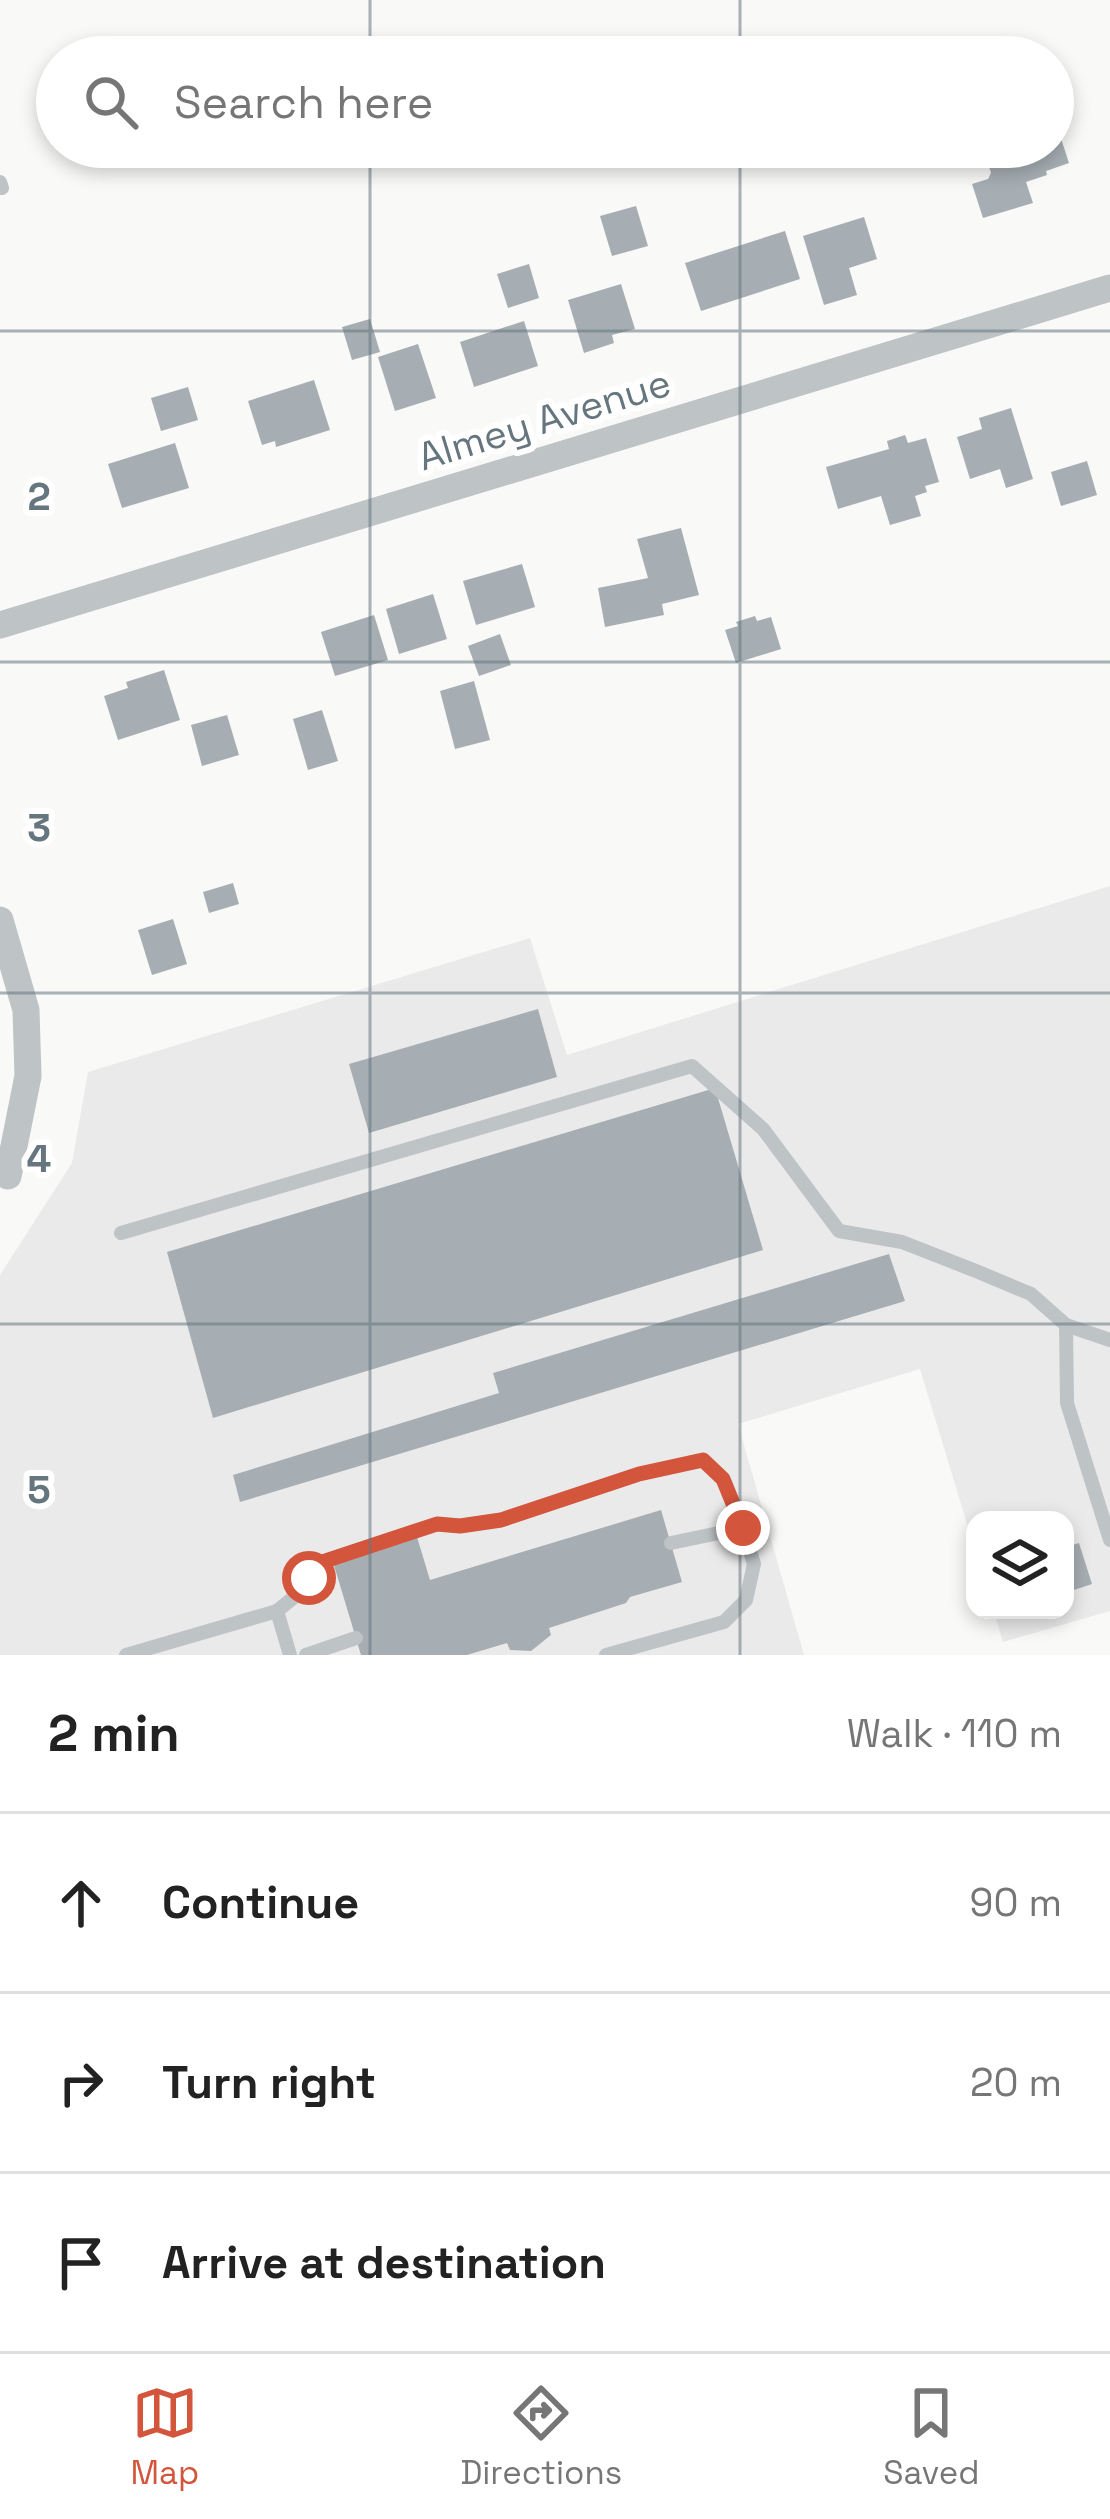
<!DOCTYPE html>
<html lang="en">
<head>
<meta charset="utf-8">
<style>
  body { margin:0; font-family:"Space Grotesk",sans-serif; background:#f2f2f2; color:#222 }
  .controls { position:absolute; right:36px; bottom:36px; display:grid; overflow:hidden; border-radius:24px; box-shadow:0 6px 18px #0003 }
  .controls button { width:108px; height:108px; display:grid; place-items:center; padding:0; border:0; border-bottom:3px solid #e0e0e0; background:#fff; color:#222; font:60px sans-serif }
  .stop { position:absolute; width:36px; height:36px; margin:-27px; border:9px solid #d3553c; border-radius:50%; background:#fff }
  .stop.end { background:#d3553c; border-color:#fff; box-shadow:0 3px 12px #0008 }
  .list { margin:0; padding:0; list-style:none }
  h2 { display:flex; justify-content:space-between; align-items:center; height:156px; margin:0; padding:0 48px; font-size:51px }
  h2 small { font-size:39px; font-weight:400; color:#767676 }
  .list li { display:grid; grid-template-columns:78px 1fr auto; gap:36px; align-items:center; box-sizing:border-box; height:180px; padding:0 48px; border-top:3px solid #e0e0e0 }
  .list b { display:block; font-size:45px; white-space:nowrap }
  .list em { font-size:39px; font-style:normal; color:#767676 }
  .icon { flex:none; width:66px; height:66px; fill:none; stroke:currentColor; stroke-width:2; stroke-linecap:round; stroke-linejoin:round }
  .map { position:relative; flex:none; width:1110px; height:1655px; overflow:hidden }
  .search { position:absolute; background:#fff; box-shadow:0 6px 18px #0003; left:36px; right:36px; top:36px; height:132px; display:flex; align-items:center; gap:30px; box-sizing:border-box; padding:0 42px; border-radius:66px; color:#767676; font-size:45px }
  .sheet { height:696px; background:#fff }
  nav { display:flex; justify-content:space-around; align-items:center; box-sizing:border-box; height:168px; border-top:3px solid #e0e0e0; background:#fff; font-size:33px; color:#767676 }
  nav a { display:grid; justify-items:center; gap:6px }
  nav .on { color:#d3553c }
  .map>svg:first-child { display:block }
  .built { fill:#eaeaea }
  .building { fill:#a6aeb3 }
  .lines { fill:none; stroke-linecap:round; stroke-linejoin:round }
  .service { stroke:#bec3c6; stroke-width:14 }
  .minor { stroke:#bec3c6; stroke-width:27 }
  .route { stroke:#d3553c; stroke-width:15 }
  .grid { fill:none; stroke:#66767f; stroke-width:3; stroke-opacity:0.55 }
  .labels { text-anchor:middle; stroke-width:12; stroke-linejoin:round; paint-order:stroke }
  .street-label { font-size:39px; fill:#66767f; stroke:#fff }
  .grid-label { font-size:39px; text-anchor:middle; font-weight:bold; fill:#66767f; stroke:#fff; stroke-width:12; stroke-linejoin:round; paint-order:stroke }
</style>
</head>
<body>
<div class="map">
<svg width="1110" height="1655" viewBox="0 0 1110 1655">
  <rect width="100%" height="100%" fill="#f9f9f7"/>
  <polygon class="built" points="1110,886 1110,1611 1003,1642 993,1610 1065,1610 1065,1520 975,1520 975,1550 920,1369 738,1424 804,1655 0,1655 0,1275 72,1163 88,1072 530,938 567,1055"/>
  <g class="building">
    <polygon points="1053,114 1069,163 1046,171 1047,175 1026,182 1033,203 983,218 972,184 988,179 991,173 986,157 966,163 961,147 1053,147"/>
    <polygon points="636,206 648,246 612,256 600,216"/>
    <polygon points="864,217 877,259 849,268 857,295 824,305 803,236"/>
    <polygon points="785,231 800,279 701,311 685,263"/>
    <polygon points="529,264 539,298 508,308 497,274"/>
    <polygon points="621,284 635,329 612,335 614,343 584,353 568,300"/>
    <polygon points="370,319 380,352 352,360 342,327"/>
    <polygon points="524,321 538,366 474,387 460,342"/>
    <polygon points="418,344 436,398 395,411 378,357"/>
    <polygon points="314,380 330,430 276,447 275,441 262,445 248,401"/>
    <polygon points="188,387 198,420 161,431 151,398"/>
    <polygon points="1011,408 1033,479 1006,488 1000,469 970,479 957,437 982,429 979,418"/>
    <polygon points="905,435 908,443 926,438 939,482 925,486 927,492 915,496 921,516 890,525 881,496 838,509 826,467 889,449 887,441"/>
    <polygon points="175,443 189,488 122,508 108,464"/>
    <polygon points="1087,461 1097,495 1061,506 1051,472"/>
    <polygon points="681,528 699,595 662,604 664,615 605,627 598,588 648,578 637,539"/>
    <polygon points="522,564 535,607 476,625 463,581"/>
    <polygon points="433,594 447,639 399,654 386,609"/>
    <polygon points="374,615 388,660 335,676 321,632"/>
    <polygon points="755,616 757,621 771,617 781,649 736,663 725,630 738,626 736,622"/>
    <polygon points="500,634 511,665 479,676 468,646"/>
    <polygon points="164,670 180,720 118,740 104,696 128,688 126,682"/>
    <polygon points="474,681 490,740 455,749 440,691"/>
    <polygon points="322,710 338,761 308,770 293,719"/>
    <polygon points="227,715 239,755 202,766 191,725"/>
    <polygon points="233,883 239,904 209,913 203,892"/>
    <polygon points="173,919 187,964 152,975 138,930"/>
    <polygon points="538,1009 557,1077 369,1133 349,1064"/>
    <polygon points="715,1088 763,1250 213,1418 167,1252"/>
    <polygon points="889,1254 905,1301 240,1502 233,1475 499,1393 493,1373"/>
    <polygon points="661,1510 682,1582 630,1597 626,1603 549,1628 551,1635 531,1651 510,1650 507,1643 467,1655 361,1655 333,1562 417,1537 430,1580"/>
    <polygon points="1079,1543 1092,1584 1065,1593 1065,1547"/>
  </g>
  <g class="lines">
    <g class="service">
      <polyline points="0,182 2,188"/>
      <polyline points="121,1233 692,1066 763,1129 839,1231 902,1242 976,1271 1031,1294 1066,1325 1110,1340"/>
      <polyline points="1066,1325 1067,1403 1110,1540"/>
      <polyline points="671,1543 743,1528"/>
      <polyline points="277,1611 304,1589 319,1563 437,1524 460,1526 501,1520 639,1474 703,1460 723,1479 743,1528 754,1564 746,1600 724,1622 606,1655"/>
      <polyline points="126,1655 277,1611 290,1655"/>
      <polyline points="306,1655 356,1638"/>
    </g>
    <g class="minor">
      <polyline points="0,625 1110,288"/>
      <polyline points="0,920 26,1010 28,1076 8,1176"/>
    </g>
  </g>
  <g class="lines">
    <polyline class="route" points="309,1578 319,1563 437,1524 460,1526 501,1520 639,1474 703,1460 723,1479 743,1528"/>
  </g>
  <path class="grid" d="M370,0V57M740,0V57M370,147V1655M740,147V1655M0,331H1110M0,662H1110M0,993H1110M0,1324H1110"/>
  <g class="labels">
    <g class="street-label">
      <text transform="translate(544 419) rotate(-17)" y="14">Almey Avenue</text>
    </g>
  </g>
  <g class="grid-label">
    <text x="39" y="510">2</text>
    <text x="39" y="841">3</text>
    <text x="39" y="1172">4</text>
    <text x="39" y="1503">5</text>
  </g>
</svg>
<div class="controls">
<button><svg class="icon" aria-label="layers" viewBox="0 0 24 24"><path d="M12 4l9 5-9 5-9-5zM3 14l9 5 9-5"/></svg></button>
</div>
<div class="stop" style="left:309px;top:1578px"></div>
<div class="stop end" style="left:743px;top:1528px"></div>
<div class="search"><svg class="icon" aria-label="search" viewBox="0 0 24 24"><circle cx="10" cy="10" r="6"/><path d="M15 15l6 6"/></svg>Search here</div>
</div>
<section class="sheet">
<h2>2 min<small>Walk · 110 m</small></h2>
<ul class="list">
<li><svg class="icon" aria-label="ahead" viewBox="0 0 24 24"><path d="M12 20V5M6 11l6-6 6 6"/></svg><div><b>Continue</b></div><em>90 m</em></li>
<li><svg class="icon" aria-label="right" viewBox="0 0 24 24"><path d="M7 20v-9h11M14 6l5 5-5 5"/></svg><div><b>Turn right</b></div><em>20 m</em></li>
<li><svg class="icon" aria-label="arrive" viewBox="0 0 24 24"><path d="M6 21V4h12l-3 4 3 4H6"/></svg><div><b>Arrive at destination</b></div></li>
</ul>
</section>
<nav>
<a class="on"><svg class="icon" aria-label="map" viewBox="0 0 24 24"><path d="M3 6l6-2 6 2 6-2v14l-6 2-6-2-6 2zM9 4v14M15 6v14"/></svg>Map</a>
<a><svg class="icon" aria-label="directions" viewBox="0 0 24 24"><path d="M12 3l9 9-9 9-9-9zM9 14v-3h6M13 9l2 2-2 2"/></svg>Directions</a>
<a><svg class="icon" aria-label="saved" viewBox="0 0 24 24"><path d="M7 4h10v16l-5-4-5 4z"/></svg>Saved</a>
</nav>
</body>
</html>
